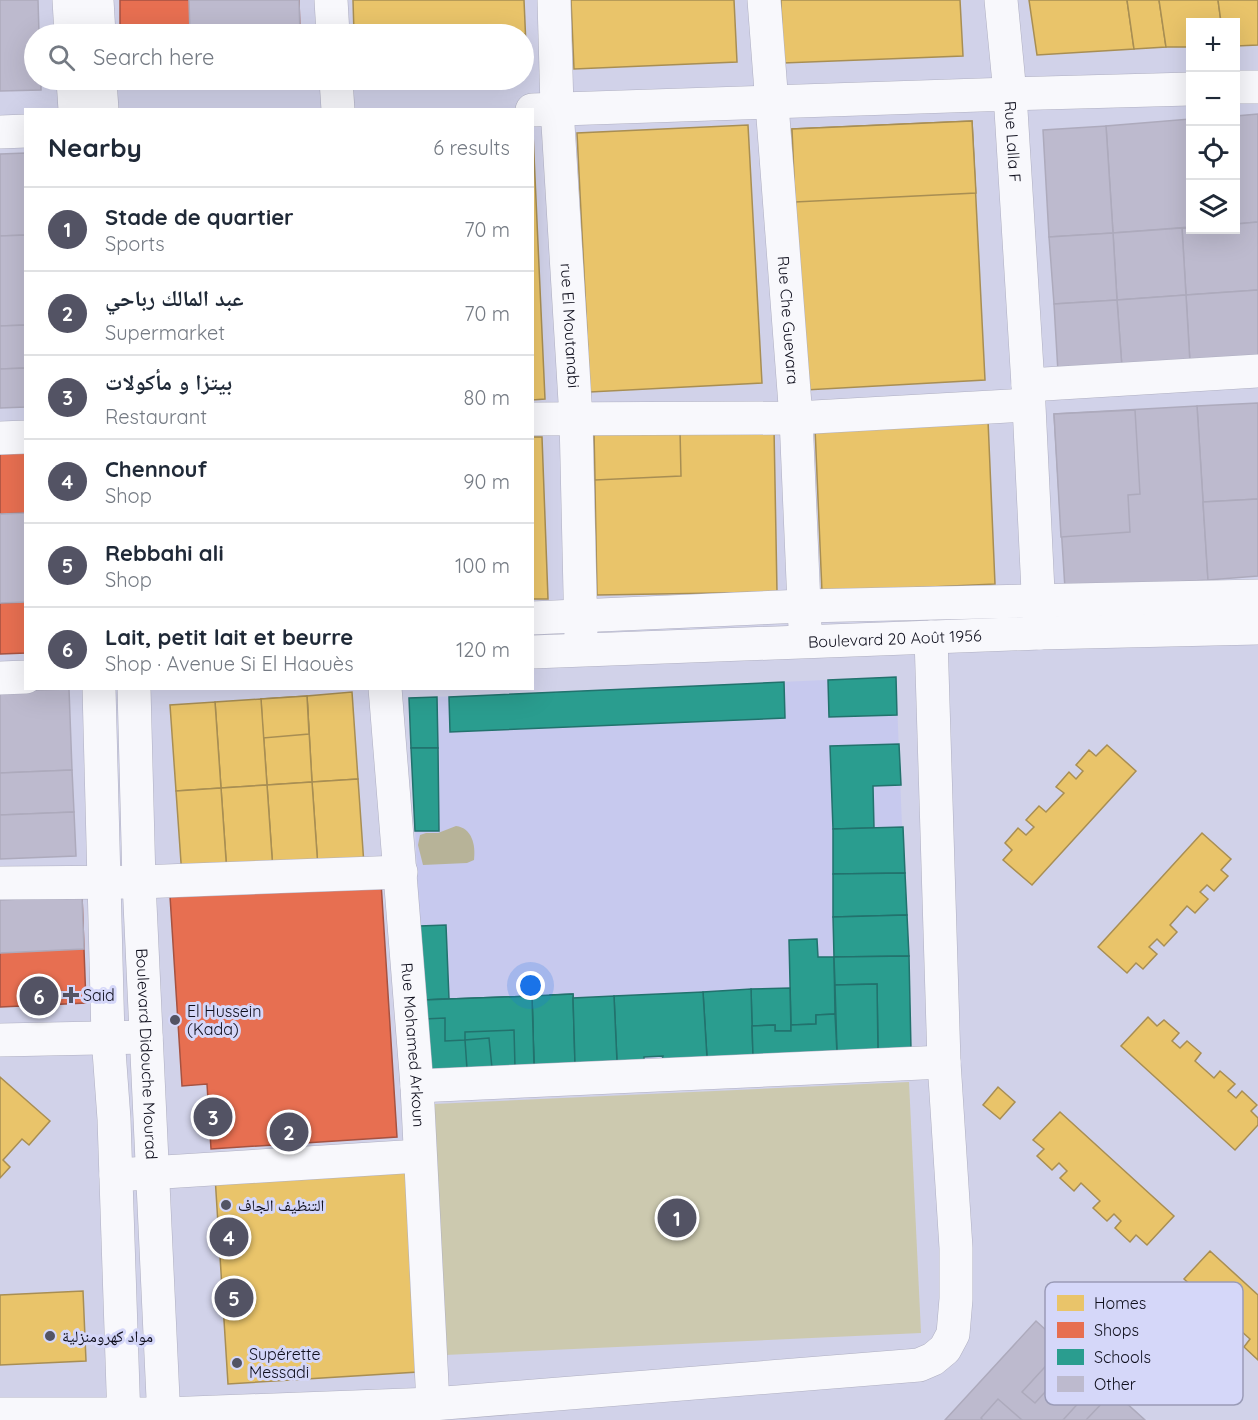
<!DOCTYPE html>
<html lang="en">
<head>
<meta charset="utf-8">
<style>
  body { margin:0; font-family:Quicksand,"Noto Naskh Arabic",sans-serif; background:#f2f2f3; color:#1f2937 }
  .controls { position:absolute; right:18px; top:18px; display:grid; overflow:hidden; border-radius:0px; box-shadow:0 6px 24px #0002 }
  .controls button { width:54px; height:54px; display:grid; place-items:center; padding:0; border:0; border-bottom:2px solid #e0e1e3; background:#fff; color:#1f2937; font:30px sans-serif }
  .you { position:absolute; left:531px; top:986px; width:21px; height:21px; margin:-15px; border:4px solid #fff; border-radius:50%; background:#1a73e8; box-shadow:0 0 0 9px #1a73e833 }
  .badge { display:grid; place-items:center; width:39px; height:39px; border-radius:50%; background:#535364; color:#fff; font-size:20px; font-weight:700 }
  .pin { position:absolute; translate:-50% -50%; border:3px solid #fff; box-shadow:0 2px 6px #0006 }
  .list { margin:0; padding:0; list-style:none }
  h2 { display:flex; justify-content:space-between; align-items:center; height:78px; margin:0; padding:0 24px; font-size:26px }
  h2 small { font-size:20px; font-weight:400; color:#747a83 }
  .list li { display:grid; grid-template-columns:39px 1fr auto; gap:18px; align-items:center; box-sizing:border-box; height:84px; padding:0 24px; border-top:2px solid #e0e1e3 }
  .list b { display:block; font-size:22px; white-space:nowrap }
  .list p { margin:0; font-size:20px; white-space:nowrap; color:#747a83 }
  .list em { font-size:20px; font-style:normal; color:#747a83 }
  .icon { flex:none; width:33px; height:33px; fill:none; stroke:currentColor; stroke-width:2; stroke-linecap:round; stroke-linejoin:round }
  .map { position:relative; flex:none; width:1258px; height:1420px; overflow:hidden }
  .search { position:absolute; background:#fff; box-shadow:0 6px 24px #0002; left:24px; top:24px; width:510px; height:66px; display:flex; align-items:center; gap:15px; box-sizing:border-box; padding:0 21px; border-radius:33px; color:#747a83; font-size:22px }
  .panel { position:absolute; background:#fff; box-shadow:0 6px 24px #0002; left:24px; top:108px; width:510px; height:582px; border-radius:0px }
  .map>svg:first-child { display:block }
  .built { fill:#c7c9ee }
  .green { fill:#ccc9af }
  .forest { fill:#b7b398 }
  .homes { fill:#e9c46a; stroke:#a88e53; stroke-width:1.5 }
  .shops { fill:#e76f51; stroke:#a65241; stroke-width:1.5 }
  .schools { fill:#2a9d8f; stroke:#22726d; stroke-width:1.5 }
  .building { fill:#bdbace; stroke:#adaabc; stroke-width:1.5 }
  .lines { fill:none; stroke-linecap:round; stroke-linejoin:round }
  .minor-casing { stroke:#afafc1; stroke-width:34 }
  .major-casing { stroke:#afafc1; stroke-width:34 }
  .minor { stroke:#f8f8fc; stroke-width:33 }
  .major { stroke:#f8f8fc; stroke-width:33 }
  .poi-dot { fill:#535364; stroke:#d5d7f9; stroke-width:2 }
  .labels { text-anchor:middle; stroke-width:6; stroke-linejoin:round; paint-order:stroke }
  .street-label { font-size:16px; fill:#0f0f1d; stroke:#d5d7f9 }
  .poi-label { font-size:16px; fill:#0f0f1d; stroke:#d5d7f9; text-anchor:start }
  .key { fill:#d5d7f9; stroke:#9a9bb7; stroke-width:1.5 }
  .key-label { font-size:16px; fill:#0f0f1d }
</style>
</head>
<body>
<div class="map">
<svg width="1258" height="1420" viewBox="0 0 1258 1420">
  <rect width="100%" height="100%" fill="#d1d2e9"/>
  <polygon class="built" points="896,677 911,1050 644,1060 424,1019 409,698"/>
  <polygon class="green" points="909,1082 921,1333 445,1355 434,1104"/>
  <path class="forest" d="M456,826C472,828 476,845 474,860L467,863L423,865L418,845L420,835L426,833H438Z"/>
  <g class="homes">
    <polygon points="353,0 524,0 527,69 524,70 524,34 354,34"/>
    <polygon points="571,0 734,0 737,62 574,69"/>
    <polygon points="781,0 960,0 963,56 783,63"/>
    <polygon points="1029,0 1127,0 1134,49 1037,55"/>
    <polygon points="1127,0 1159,0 1166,47 1134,49"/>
    <polygon points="1159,0 1218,0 1221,22 1190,22 1190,47 1166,47"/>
    <polygon points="1218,0 1258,0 1258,45 1236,46 1236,22 1221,22"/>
    <polygon points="972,121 985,380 805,390 792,129"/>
    <polygon points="972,121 976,193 795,202 792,129"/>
    <polygon points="748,125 762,383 590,392 577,133"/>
    <polygon points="533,133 545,399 532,400 532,133"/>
    <polygon points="988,420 995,584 822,592 815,428"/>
    <polygon points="774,428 777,592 597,595 594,432"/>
    <polygon points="680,430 681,476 595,480 594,432"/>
    <polygon points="532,437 542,437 548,599 532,599"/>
    <polygon points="352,692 358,779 312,782 307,696"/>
    <polygon points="307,696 312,782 267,785 261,699"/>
    <polygon points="307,696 309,734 263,738 261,699"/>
    <polygon points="261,699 267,785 221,788 215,702"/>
    <polygon points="215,702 221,788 176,791 170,705"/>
    <polygon points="1107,745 1136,771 1032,885 1003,860 1012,850 1005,843 1018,828 1026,835 1034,827 1026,820 1039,806 1046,812 1064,793 1056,787 1069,772 1076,779 1083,771 1076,765 1089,750 1096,756"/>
    <polygon points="358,779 364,865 318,868 312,782"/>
    <polygon points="312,782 318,868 273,871 267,785"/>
    <polygon points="267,785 273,871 227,874 221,788"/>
    <polygon points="221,788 227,874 182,877 176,791"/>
    <polygon points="1202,833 1231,859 1221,870 1228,876 1214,891 1207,885 1200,892 1208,899 1195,913 1187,906 1170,925 1177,932 1164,946 1157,939 1149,947 1157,954 1143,969 1136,963 1127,973 1098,947"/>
    <polygon points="1148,1017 1157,1026 1164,1020 1179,1033 1172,1041 1180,1048 1187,1041 1201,1053 1195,1061 1214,1078 1220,1071 1235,1084 1228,1091 1236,1098 1242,1091 1257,1105 1251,1111 1258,1118 1258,1125 1235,1150 1121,1046"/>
    <polygon points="0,1077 50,1121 29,1145 22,1139 3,1160 10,1167 0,1178"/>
    <polygon points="998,1087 1015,1102 1000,1119 983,1105"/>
    <polygon points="1060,1112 1174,1216 1147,1245 1136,1235 1130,1242 1115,1228 1121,1221 1114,1214 1107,1221 1093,1208 1100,1201 1081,1183 1074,1191 1060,1178 1067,1171 1059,1163 1052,1170 1037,1156 1044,1149 1033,1140"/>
    <polygon points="405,1164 418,1372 228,1384 215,1176"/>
    <polygon points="1210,1251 1258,1295 1258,1360 1244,1347 1250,1339 1231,1322 1225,1330 1210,1316 1217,1309 1209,1302 1202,1309 1187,1295 1194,1288 1184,1279"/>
    <polygon points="83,1291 86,1361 0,1365 0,1295"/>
  </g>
  <g class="shops">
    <polygon points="120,0 299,0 300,34 120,34"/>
    <polygon points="26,449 26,513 0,514 0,450"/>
    <polygon points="26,602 26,653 0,654 0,603"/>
    <polygon points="381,882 397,1137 211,1149 207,1084 182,1086 170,896"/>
    <polygon points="82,896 86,1003 0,1007 0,900"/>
  </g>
  <g class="schools">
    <polygon points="896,677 897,715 829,717 828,680"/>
    <polygon points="784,682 785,718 450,732 449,697"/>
    <polygon points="437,697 438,748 411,748 409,698"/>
    <polygon points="899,744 901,785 873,786 874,828 833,829 830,746"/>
    <polygon points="411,748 438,748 439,831 415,831"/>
    <polygon points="903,827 905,873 833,874 833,829"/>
    <polygon points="905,873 907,915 833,917 833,874"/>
    <polygon points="907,915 909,956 834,957 833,917"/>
    <polygon points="446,925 449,999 423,1000 420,926"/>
    <polygon points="817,939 818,957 834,957 835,1014 816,1015 816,1024 791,1025 789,940"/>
    <polygon points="909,956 911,1050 878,1051 877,984 835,985 834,957"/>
    <polygon points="877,984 878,1051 837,1053 835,985"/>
    <polygon points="790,988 791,1031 775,1031 775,1025 752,1026 751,989"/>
    <polygon points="751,989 753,1056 707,1058 703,992"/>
    <polygon points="703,992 707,1058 662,1060 663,1056 644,1057 644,1060 617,1062 614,996"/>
    <polygon points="573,994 574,1034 551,1035 550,995"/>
    <polygon points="573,994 575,1064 534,1066 532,996"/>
    <polygon points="532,996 534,1066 426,1071 423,1000"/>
    <polygon points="532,996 534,1066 515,1067 514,1030 465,1032 465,1040 445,1041 445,1018 424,1019 423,1000"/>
    <polygon points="614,996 617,1062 575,1064 573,998"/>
    <polygon points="835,1014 837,1053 753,1056 752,1026 775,1025 775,1031 791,1031 791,1025 816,1024 816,1015"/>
    <polygon points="489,1038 492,1068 467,1069 465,1040"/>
  </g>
  <g class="building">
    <polygon points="0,0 38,0 39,34 34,34 34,80 41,80 41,90 0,91"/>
    <polygon points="189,0 299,0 300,34 190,34"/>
    <polygon points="1258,114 1258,222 1236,224 1236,116"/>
    <polygon points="1190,119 1190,227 1113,233 1106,126"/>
    <polygon points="1106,126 1113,233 1049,237 1043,130"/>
    <polygon points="26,153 26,235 0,236 0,154"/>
    <polygon points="1258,222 1258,290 1186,295 1182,228 1236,230 1236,224"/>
    <polygon points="1182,228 1186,295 1117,300 1113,233"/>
    <polygon points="1113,233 1117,300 1054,304 1049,237"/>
    <polygon points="26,235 26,325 0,326 0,236"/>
    <polygon points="1258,290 1258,358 1190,363 1186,295"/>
    <polygon points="1186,295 1190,363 1122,368 1117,300"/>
    <polygon points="1117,300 1122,368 1058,372 1054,304"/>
    <polygon points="26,325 26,368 0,369 0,326"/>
    <polygon points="26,368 26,407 0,408 0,369"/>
    <polygon points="1258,403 1258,499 1203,502 1197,406"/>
    <polygon points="1197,406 1208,580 1065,589 1054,414"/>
    <polygon points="1135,410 1140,494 1128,495 1130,532 1061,537 1054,414"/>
    <polygon points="1258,499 1258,576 1208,580 1203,502"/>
    <polygon points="26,513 26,602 0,603 0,514"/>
    <polygon points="69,689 72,770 0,773 0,691"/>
    <polygon points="72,770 74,812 0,815 0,773"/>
    <polygon points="74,812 76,856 0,859 0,815"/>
    <polygon points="82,896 84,949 0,953 0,900"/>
    <polygon points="1036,1321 1145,1420 945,1420"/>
    <polygon points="1054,1357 1067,1368 1035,1403 1022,1392"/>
    <polygon points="1092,1388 1105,1400 1086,1420 1063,1420"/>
    <polygon points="998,1399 1022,1420 983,1420 981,1418"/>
  </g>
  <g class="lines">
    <g class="minor-casing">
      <g id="minor">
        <polyline points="331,0 333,34"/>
        <path id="s1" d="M554,0L557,108L576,418L581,636"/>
        <path id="s2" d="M764,0L796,418L805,628"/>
        <polyline points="1001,0 1010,94 1190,89"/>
        <polyline points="336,80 338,110"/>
        <polyline points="1236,87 1258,87"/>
        <path id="s3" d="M532,110L1010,94L1028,385L1040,633"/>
        <polyline points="0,132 26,131"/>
        <polyline points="1028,385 1258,371"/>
        <polyline points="532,419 796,418 1028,405"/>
        <polyline points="0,438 26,437"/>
        <polyline points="532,618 804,606 1258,596"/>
        <path id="s4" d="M532,652L1040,633L1258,628"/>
        <polyline points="0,678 26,677"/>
        <path id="s5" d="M385,688L417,1086L433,1404"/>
        <polyline points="0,883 139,882 401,872"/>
        <polyline points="0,1040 146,1037"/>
        <polyline points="417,1086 944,1062"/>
        <polyline points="116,1175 419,1156"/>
        <polyline points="0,1414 164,1414 433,1404 919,1365 933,1359 945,1349 953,1334 956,1299 956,1248 944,1062 931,637"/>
      </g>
    </g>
    <g class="major-casing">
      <g id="major">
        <polyline points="69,0 71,34"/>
        <polyline points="97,0 99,34"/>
        <polyline points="73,80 75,110"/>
        <polyline points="100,80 102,110"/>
        <polyline points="99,688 108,1037 114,1119 124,1420"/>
        <path id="s6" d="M134,688L139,882L164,1420"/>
      </g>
    </g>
    <use href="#minor" class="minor"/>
    <use href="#major" class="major"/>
  </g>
  <g class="poi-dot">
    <path d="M68 986h6v6h6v6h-6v6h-6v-6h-6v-6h6z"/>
    <circle cx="175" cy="1020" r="6"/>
    <circle cx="226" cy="1205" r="6"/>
    <circle cx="50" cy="1336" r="6"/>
    <circle cx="237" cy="1363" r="6"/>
  </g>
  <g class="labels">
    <g class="street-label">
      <text dy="6" stroke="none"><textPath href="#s3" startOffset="526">Rue Lalla F</textPath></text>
      <text dy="6" stroke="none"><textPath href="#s2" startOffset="321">Rue Che Guevara</textPath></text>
      <text dy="6" stroke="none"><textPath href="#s1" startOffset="326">rue El Moutanabi</textPath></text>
      <text dy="6" stroke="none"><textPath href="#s4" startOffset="363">Boulevard 20 Août 1956</textPath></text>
      <text dy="6" stroke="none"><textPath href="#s5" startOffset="358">Rue Mohamed Arkoun</textPath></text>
      <text dy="6" stroke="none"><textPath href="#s6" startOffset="366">Boulevard Didouche Mourad</textPath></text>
    </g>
    <g class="poi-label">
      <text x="83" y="1001">Said</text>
      <text x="187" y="1017">El Hussein<tspan x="187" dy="18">(Kada)</tspan></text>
      <text x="238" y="1211">التنظيف الجاف</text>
      <text x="62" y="1342">مواد كهرومنزلية</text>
      <text x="249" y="1360">Supérette<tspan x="249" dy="18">Messadi</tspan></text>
    </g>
  </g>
  <rect x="1045" y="1282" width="198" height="123" rx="9" class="key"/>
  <rect x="1057" y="1295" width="27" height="16" fill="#e9c46a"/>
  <rect x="1057" y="1322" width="27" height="16" fill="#e76f51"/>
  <rect x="1057" y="1349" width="27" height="16" fill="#2a9d8f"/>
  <rect x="1057" y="1376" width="27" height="16" fill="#bdbace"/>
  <g class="key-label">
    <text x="1094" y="1309">Homes</text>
    <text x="1094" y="1336">Shops</text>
    <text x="1094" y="1363">Schools</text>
    <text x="1094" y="1390">Other</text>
  </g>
</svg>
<div class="controls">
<button>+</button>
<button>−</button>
<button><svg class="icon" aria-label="locate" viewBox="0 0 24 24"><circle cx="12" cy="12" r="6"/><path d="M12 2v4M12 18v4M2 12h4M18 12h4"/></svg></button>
<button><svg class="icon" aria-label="layers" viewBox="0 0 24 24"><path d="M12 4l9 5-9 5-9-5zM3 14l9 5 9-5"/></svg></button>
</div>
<div class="you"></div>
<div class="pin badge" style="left:677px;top:1218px">1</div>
<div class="pin badge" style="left:289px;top:1132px">2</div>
<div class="pin badge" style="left:213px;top:1117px">3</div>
<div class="pin badge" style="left:229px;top:1237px">4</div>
<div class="pin badge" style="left:234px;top:1298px">5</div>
<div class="pin badge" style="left:39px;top:996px">6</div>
<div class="search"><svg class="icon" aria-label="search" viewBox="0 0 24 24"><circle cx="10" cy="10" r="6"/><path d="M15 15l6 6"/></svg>Search here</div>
<section class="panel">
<h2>Nearby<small>6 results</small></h2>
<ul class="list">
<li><span class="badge">1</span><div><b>Stade de quartier</b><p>Sports</p></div><em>70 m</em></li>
<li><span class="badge">2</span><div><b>عبد المالك رباحي</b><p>Supermarket</p></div><em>70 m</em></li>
<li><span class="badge">3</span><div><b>بيتزا و مأكولات</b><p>Restaurant</p></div><em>80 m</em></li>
<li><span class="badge">4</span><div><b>Chennouf</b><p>Shop</p></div><em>90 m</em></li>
<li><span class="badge">5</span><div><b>Rebbahi ali</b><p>Shop</p></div><em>100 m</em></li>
<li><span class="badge">6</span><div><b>Lait, petit lait et beurre</b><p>Shop · Avenue Si El Haouès</p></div><em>120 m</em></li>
</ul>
</section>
</div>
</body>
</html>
